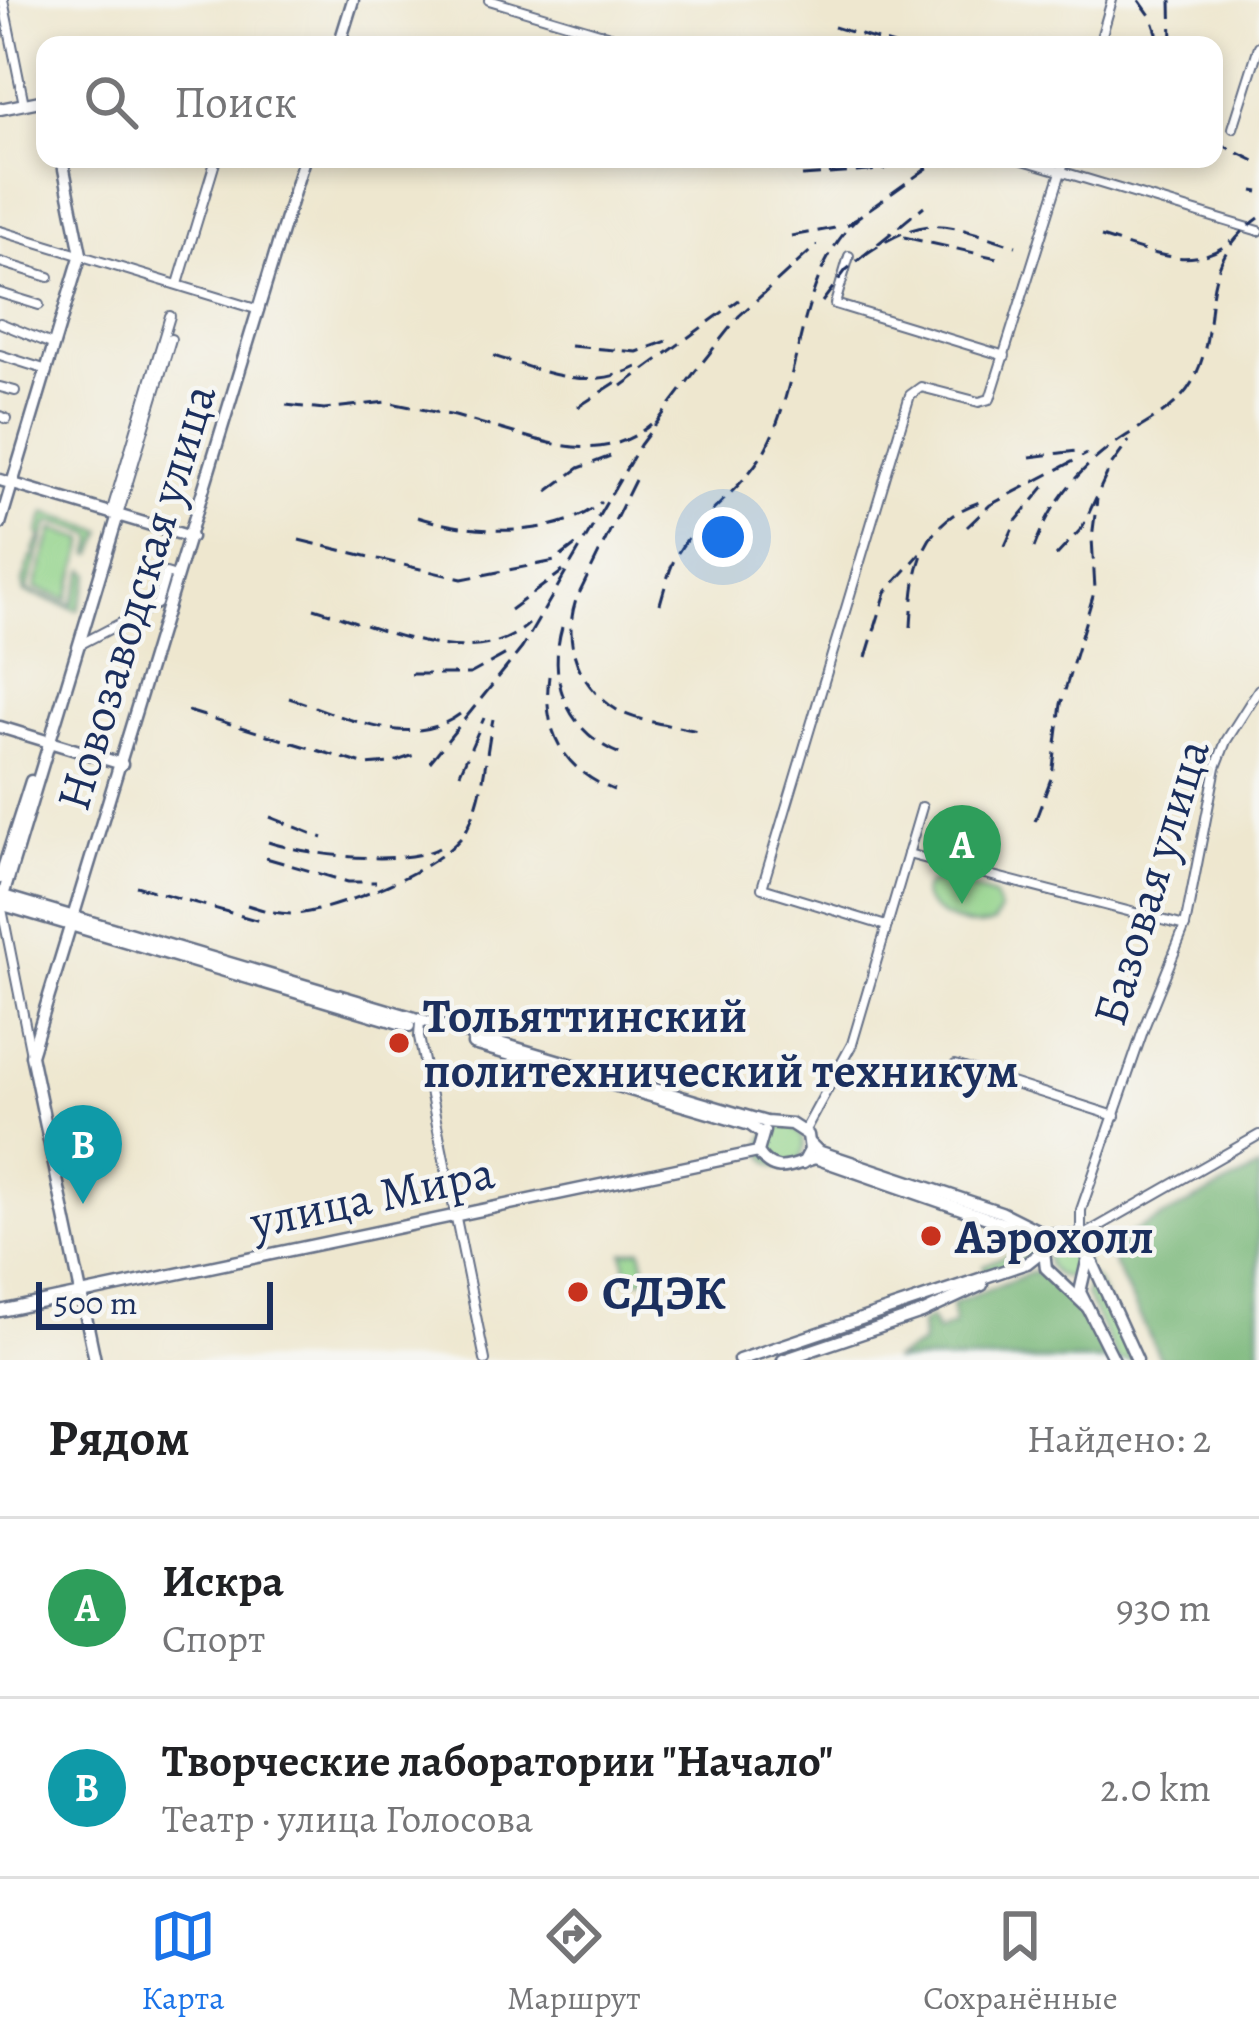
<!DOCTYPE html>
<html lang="ru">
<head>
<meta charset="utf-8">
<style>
  body { margin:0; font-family:Alegreya,serif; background:#f2f2f2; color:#202124 }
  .scale { position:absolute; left:36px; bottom:30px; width:237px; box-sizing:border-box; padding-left:12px; border:6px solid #1b2f5e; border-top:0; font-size:33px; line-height:42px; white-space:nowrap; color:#1b2f5e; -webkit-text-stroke:9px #f6f6f2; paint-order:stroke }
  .you { position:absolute; left:723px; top:537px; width:42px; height:42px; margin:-30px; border:9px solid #fff; border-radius:50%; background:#1a73e8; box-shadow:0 0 0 18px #1a73e833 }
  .badge { display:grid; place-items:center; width:78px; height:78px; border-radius:50%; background:#1a73e8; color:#fff; font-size:39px; font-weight:700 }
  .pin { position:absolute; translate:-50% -99px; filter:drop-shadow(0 3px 6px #0008) }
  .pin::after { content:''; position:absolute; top:63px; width:42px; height:36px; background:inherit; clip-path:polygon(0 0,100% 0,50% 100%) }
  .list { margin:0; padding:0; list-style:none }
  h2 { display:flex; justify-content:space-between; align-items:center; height:156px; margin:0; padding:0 48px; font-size:51px }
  h2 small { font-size:39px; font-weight:400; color:#757577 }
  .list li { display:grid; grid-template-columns:78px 1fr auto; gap:36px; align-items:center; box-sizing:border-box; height:180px; padding:0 48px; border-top:3px solid #e0e0e0 }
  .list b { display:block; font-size:45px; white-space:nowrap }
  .list p { margin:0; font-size:39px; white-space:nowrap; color:#757577 }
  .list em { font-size:39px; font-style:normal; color:#757577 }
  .icon { flex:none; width:66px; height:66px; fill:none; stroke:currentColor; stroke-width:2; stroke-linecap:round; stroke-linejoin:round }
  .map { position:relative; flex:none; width:1259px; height:1360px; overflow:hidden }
  .search { position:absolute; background:#fff; box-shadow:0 6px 18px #0003; left:36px; right:36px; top:36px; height:132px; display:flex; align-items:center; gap:30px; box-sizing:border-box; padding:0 42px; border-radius:24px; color:#757577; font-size:45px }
  .sheet { height:516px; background:#fff }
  nav { display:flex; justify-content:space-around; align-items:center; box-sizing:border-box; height:168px; border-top:3px solid #e0e0e0; background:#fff; font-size:33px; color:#757577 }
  nav a { display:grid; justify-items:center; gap:6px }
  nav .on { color:#1a73e8 }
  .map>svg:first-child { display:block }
  .green { fill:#93d38a; stroke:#578174; stroke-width:3 }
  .forest { fill:#76b576; stroke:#48726a; stroke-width:3 }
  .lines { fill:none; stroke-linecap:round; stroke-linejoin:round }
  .minor-casing { stroke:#656f86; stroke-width:12 }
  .major-casing { stroke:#656f86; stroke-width:15 }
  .minor { stroke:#fff; stroke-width:8 }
  .major { stroke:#fff; stroke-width:10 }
  .rail { stroke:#1b2f5e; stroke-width:3; stroke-dasharray:18 9; stroke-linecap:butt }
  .poi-dot { fill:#c8321e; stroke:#f6f6f2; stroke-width:4.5 }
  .labels { text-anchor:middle; stroke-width:9; stroke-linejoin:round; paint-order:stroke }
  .street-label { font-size:48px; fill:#1b2f5e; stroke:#f6f6f2 }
  .poi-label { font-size:48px; font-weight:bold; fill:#1b2f5e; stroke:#f6f6f2; text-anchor:start }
</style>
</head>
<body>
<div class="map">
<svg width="1259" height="1360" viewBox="0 0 1259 1360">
  <rect width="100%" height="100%" fill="#f6f6f2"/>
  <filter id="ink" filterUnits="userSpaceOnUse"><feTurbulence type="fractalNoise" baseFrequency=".00833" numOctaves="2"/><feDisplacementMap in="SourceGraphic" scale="24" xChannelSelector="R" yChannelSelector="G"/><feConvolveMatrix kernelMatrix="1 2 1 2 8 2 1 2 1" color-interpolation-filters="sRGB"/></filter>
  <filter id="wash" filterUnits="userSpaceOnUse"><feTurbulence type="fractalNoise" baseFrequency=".004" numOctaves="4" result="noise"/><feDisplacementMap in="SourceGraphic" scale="48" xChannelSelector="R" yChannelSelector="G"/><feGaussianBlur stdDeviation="2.7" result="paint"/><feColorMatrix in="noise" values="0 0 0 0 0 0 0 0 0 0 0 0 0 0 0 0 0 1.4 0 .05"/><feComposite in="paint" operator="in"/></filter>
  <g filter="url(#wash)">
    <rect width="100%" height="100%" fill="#eee7cf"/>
    <g class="green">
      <polygon points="45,513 103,531 94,554 90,554 95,539 92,534 52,522 47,526 27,591 72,605 85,570 90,574 78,610 25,592 23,582 31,557 36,554 34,550 41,538 38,533"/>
      <polygon points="53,529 86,540 68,599 35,588"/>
      <path d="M944,879L994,896L1000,911L993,923C961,938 887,890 944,879Z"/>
      <circle cx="783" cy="1146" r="21"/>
      <polygon points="1004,1228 1029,1237 1031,1254 986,1274 983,1266 1014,1252 1014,1239"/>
      <circle cx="1066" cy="1258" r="19"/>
      <polygon points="641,1249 647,1278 629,1282 623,1253"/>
      <polygon points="1089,1276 1097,1281 1133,1360 1118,1360 1086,1295"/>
    </g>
    <g class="forest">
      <polygon points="1259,1168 1259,1360 1161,1360 1112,1259 1131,1233"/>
      <path d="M1033,1272C1065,1279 1098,1331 1110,1360H891L922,1344L921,1323L930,1318L937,1332L954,1324L952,1304Z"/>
    </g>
  </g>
  <g filter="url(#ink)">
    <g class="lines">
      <g class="minor-casing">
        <g id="minor">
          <polyline points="3,0 23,99"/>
          <polyline points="489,0 640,45"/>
          <polyline points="1099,45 1112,0"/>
          <polyline points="1233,128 1259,46"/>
          <polyline points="1020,159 1259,231"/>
          <polyline points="0,231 259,310"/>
          <polyline points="849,256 835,304 1005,356"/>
          <polyline points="0,262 49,277"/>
          <polyline points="178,284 216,159"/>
          <polyline points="0,293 39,305"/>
          <polyline points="0,323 54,345"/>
          <polyline points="0,355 47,370"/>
          <polyline points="0,387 15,391"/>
          <polyline points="0,416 7,419"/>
          <polyline points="111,513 170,316"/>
          <polyline points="118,515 171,339"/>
          <polyline points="81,644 157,604 166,573 176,576"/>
          <polyline points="908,854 1185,926"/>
          <polyline points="1,904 31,1054"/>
          <polyline points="886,926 762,888 910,395 921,387 979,402 990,399 1065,159"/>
          <polyline points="420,1022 419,1037 485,1360"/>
          <polyline points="955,1065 1115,1116"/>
          <polyline points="805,1130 852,1044 922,807"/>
          <polyline points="1082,1236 1259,1135"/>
          <polyline points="1081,1237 1081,1210 1145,1025 1185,926 1216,767 1226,741 1259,689"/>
        </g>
      </g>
      <g class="major-casing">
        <g id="major">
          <polyline points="339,45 353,0"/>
          <polyline points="0,109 45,100"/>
          <polyline points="0,480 191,537"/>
          <polyline points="0,524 81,254 62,159"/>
          <polyline points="0,727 122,764"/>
          <polyline points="0,878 31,781"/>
          <polyline points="0,895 766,1122 791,1124 808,1135 810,1150 803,1163"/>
          <polyline points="3,896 118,515"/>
          <polyline points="0,904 409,1026"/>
          <polyline points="473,1044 750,1125 761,1133"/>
          <path d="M764,1131L758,1152C774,1178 792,1165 815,1158L1030,1233L1044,1251L1046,1268L1087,1307"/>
          <polyline points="810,1143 818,1151 1001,1212 1043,1233 1081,1237 1137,1360"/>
          <polyline points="1089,1253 1080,1292 1114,1360"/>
          <polyline points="0,1311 758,1152"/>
          <polyline points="95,1360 31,1055 304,159"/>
          <polyline points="739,1360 1027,1263 1045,1249"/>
          <polyline points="783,1360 922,1313 982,1285"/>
        </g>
      </g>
      <use href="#minor" class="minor"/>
      <use href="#major" class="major"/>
      <g class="rail">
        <polyline points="1139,0 1152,18 1161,45"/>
        <polyline points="1171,0 1172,45"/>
        <polyline points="834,27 894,45"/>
        <polyline points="1214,141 1259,163"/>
        <polyline points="802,176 882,170 910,159"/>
        <polyline points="1253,191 1259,192"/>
        <polyline points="847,225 940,159"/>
        <polyline points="791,236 835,228"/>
        <polyline points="904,237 997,258"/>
        <path d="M1101,237C1144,250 1193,274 1231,241"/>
        <path d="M863,256C928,211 945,224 1016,246"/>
        <polyline points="822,302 846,270 924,206"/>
        <polyline points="570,346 637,352 667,341"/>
        <path d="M493,356C543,371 587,392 637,367"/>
        <polyline points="622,386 739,300"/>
        <polyline points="286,405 324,409 386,402 455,416 552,444"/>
        <polyline points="578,407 618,381"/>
        <path d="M538,440C579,451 618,453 651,424"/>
        <polyline points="1030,457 1077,451"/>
        <path d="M635,480L576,600C562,642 578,686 617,710C640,723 675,725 701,732"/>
        <polyline points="548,491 579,468 616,454"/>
        <path d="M417,517C470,534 558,540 601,502"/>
        <polyline points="967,527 990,505 1087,454"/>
        <polyline points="299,540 462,579 555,561 582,540"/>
        <polyline points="1005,546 1016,521 1050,480"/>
        <path d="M1034,548C1052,499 1083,464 1126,436C1148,422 1177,408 1191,384C1226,325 1189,268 1259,218"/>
        <polyline points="1056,556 1082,528 1110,467 1129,441"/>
        <path d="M660,604C664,590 668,574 674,560C696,516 744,491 767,446C803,375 797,275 858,218"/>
        <path d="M314,608C378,627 472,675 529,624"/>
        <polyline points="510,610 563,571"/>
        <path d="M562,627C547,680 567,732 620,754"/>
        <path d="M911,627C914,571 918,523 980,502"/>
        <polyline points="866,657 886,592 920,554"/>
        <polyline points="411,674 470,674 508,653"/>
        <path d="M549,676C542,729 562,770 614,790"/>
        <path d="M289,698C343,715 409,752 460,714"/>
        <polyline points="188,711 366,765 391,763 417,754"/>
        <polyline points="430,762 522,648 640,445 694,373 739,316 817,245"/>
        <polyline points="460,773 484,718"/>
        <polyline points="270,817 323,838"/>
        <polyline points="1035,821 1052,776 1061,704 1095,589 1092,538 1097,499"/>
        <path d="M268,842C307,855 404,867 439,848"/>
        <polyline points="266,858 348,882 376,882"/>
        <polyline points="136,886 263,922"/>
        <path d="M247,905C266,911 283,916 303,913C345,906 447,867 467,829C485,794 485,756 493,719"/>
      </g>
    </g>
  </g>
  <g class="poi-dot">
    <circle cx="399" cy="1043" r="12"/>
    <circle cx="931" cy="1236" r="12"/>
    <circle cx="578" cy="1292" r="12"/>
  </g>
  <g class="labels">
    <g class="street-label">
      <text transform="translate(135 597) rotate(-73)" y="17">Новозаводская улица</text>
      <text transform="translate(1150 882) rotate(-73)" y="17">Базовая улица</text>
      <text transform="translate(372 1196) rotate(-12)" y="17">улица Мира</text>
    </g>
    <g class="poi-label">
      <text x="423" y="1032">Тольяттинский<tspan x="423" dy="55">политехнический техникум</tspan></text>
      <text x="955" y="1253">Аэрохолл</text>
      <text x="602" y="1309">СДЭК</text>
    </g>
  </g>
</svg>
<div class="scale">500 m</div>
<div class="you"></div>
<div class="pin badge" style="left:962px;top:904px;background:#2e9e5b">A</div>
<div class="pin badge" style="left:83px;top:1204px;background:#0f9aa8">B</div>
<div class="search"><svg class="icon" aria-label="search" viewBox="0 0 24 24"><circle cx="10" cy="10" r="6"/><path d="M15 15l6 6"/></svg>Поиск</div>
</div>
<section class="sheet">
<h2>Рядом<small>Найдено: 2</small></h2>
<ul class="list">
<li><span class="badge" style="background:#2e9e5b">A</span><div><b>Искра</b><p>Спорт</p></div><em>930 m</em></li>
<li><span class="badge" style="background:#0f9aa8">B</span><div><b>Творческие лаборатории &quot;Начало&quot;</b><p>Театр · улица Голосова</p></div><em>2.0 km</em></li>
</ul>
</section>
<nav>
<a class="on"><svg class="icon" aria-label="map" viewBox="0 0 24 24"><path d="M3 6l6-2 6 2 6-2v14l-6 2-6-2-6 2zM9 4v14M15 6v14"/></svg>Карта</a>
<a><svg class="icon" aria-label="directions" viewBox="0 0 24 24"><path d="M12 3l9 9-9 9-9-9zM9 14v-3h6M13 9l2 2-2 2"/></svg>Маршрут</a>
<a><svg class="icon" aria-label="saved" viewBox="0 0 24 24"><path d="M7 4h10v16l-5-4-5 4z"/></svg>Сохранённые</a>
</nav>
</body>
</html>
